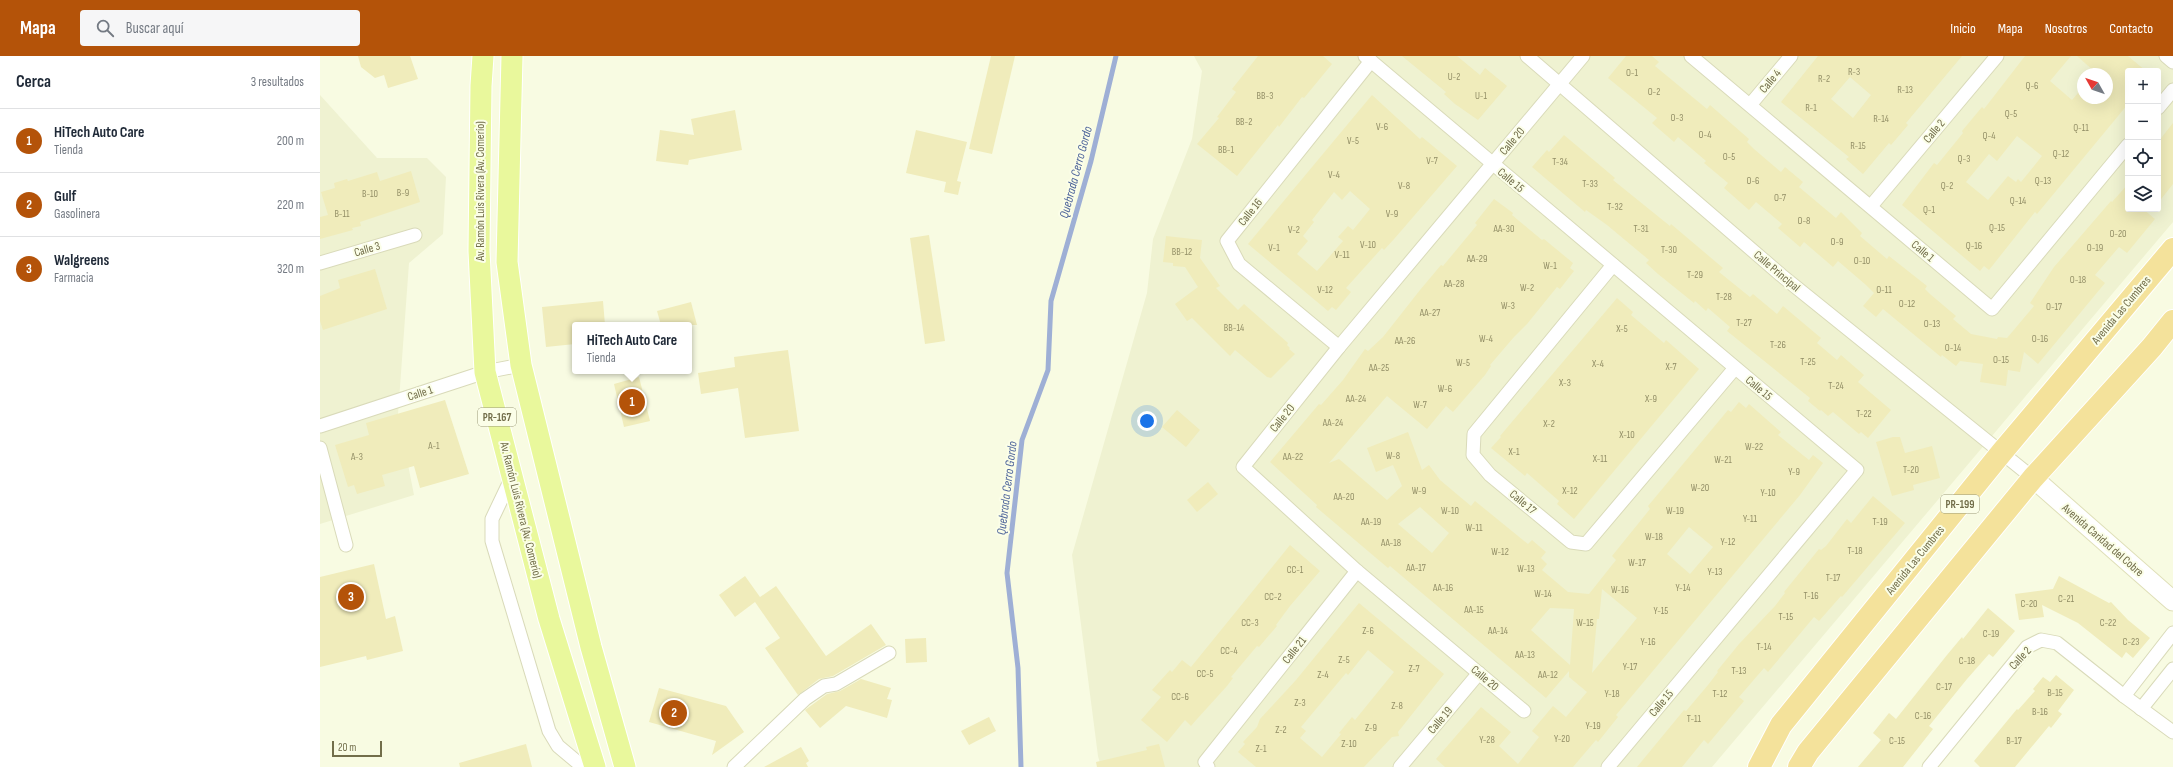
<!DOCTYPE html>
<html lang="es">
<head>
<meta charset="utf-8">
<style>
  body { margin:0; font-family:"Sofia Sans Condensed",sans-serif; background:#f6f6f7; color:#1f2937 }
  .controls { position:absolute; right:12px; top:12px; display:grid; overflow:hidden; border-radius:4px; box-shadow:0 4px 16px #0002 }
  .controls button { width:36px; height:36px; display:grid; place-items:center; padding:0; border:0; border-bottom:1px solid #e0e1e3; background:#fff; color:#1f2937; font:20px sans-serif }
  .compass { position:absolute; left:1757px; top:12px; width:36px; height:36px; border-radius:50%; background:#fff; box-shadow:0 4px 16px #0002; rotate:310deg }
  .scale { position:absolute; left:12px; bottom:10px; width:50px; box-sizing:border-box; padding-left:4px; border:2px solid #726e4a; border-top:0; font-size:11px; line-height:14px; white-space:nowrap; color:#726e4a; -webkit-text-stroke:3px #fbfee8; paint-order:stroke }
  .you { position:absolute; left:827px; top:365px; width:14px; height:14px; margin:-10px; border:3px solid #fff; border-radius:50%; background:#1a73e8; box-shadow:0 0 0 6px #1a73e833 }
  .badge { display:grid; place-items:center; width:26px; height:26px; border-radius:50%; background:#b45309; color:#fff; font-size:13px; font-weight:700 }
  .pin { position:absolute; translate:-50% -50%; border:2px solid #fff; box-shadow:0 1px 4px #0006 }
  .popup { position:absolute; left:252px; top:266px; width:120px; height:52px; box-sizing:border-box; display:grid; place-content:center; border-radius:4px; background:#fff; filter:drop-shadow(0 1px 3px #0005); font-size:13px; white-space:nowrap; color:#747a83 }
  .popup b { font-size:15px; color:#1f2937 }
  .popup::after { content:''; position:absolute; left:50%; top:100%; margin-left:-8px; border:8px solid transparent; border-top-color:#fff }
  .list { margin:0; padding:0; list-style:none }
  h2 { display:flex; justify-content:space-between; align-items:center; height:52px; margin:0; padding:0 16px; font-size:17px }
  h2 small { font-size:13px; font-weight:400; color:#747a83 }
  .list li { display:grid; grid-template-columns:26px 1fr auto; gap:12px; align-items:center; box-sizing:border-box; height:64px; padding:0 16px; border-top:1px solid #e0e1e3 }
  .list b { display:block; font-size:15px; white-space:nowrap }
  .list p { margin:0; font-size:13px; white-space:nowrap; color:#747a83 }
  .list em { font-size:13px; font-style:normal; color:#747a83 }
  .icon { flex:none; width:22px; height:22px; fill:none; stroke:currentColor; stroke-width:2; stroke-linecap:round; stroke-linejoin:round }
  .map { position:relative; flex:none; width:1853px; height:711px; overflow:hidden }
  header { display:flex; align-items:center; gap:24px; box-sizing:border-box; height:56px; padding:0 20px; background:#b45309; color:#fff }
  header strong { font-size:19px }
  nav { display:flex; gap:22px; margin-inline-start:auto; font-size:14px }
  .search { width:280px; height:36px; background:#f6f6f7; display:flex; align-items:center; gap:10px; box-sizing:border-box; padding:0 14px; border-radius:4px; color:#747a83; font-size:15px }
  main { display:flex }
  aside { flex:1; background:#fff }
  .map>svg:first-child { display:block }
  .residential { fill:#eff2d1; fill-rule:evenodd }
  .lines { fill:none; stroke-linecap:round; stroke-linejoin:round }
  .stream { stroke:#9eafd5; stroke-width:5 }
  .building { fill:#f0ecbb; fill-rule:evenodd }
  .street-casing { stroke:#d9dab9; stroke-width:15 }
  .secondary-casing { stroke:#dfdfb8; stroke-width:21 }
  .primary-casing { stroke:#fff; stroke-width:23 }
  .highway-casing { stroke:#fff; stroke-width:24 }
  .street { stroke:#fff; stroke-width:13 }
  .secondary { stroke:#fff; stroke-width:19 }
  .primary { stroke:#e9f89c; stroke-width:21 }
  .highway { stroke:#f4e29b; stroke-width:22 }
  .labels { text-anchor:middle; stroke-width:4; stroke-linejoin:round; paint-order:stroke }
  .number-label { font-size:10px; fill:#928e66 }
  .shield { fill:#fbfee8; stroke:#9b9979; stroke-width:1 }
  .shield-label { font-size:11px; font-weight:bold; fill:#726e4a }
  .street-label { font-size:12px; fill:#726e4a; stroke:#fbfee8 }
  .water-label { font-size:13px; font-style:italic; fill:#4d649a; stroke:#fbfee8 }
</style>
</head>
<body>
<header>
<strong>Mapa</strong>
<div class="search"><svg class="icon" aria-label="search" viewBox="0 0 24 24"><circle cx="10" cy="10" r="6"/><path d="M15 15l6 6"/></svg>Buscar aquí</div>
<nav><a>Inicio</a><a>Mapa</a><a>Nosotros</a><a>Contacto</a></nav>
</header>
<main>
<aside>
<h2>Cerca<small>3 resultados</small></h2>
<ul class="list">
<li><span class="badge">1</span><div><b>HiTech Auto Care</b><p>Tienda</p></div><em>200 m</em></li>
<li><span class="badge">2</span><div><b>Gulf</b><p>Gasolinera</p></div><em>220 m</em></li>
<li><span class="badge">3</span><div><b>Walgreens</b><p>Farmacia</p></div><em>320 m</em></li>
</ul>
</aside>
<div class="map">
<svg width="1853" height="711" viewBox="0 0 1853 711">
  <rect width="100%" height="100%" fill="#f8fbe2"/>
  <g class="residential">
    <path d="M874,0H1853V166L1392,711H781L778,700L752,499L827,237L833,183L872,83L882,15ZM1808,15H1838V153H1808ZM1763,18H1787V42H1763Z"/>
    <polygon points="0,39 57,102 107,102 126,121 123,178 89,207 78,358 94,439 0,468"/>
  </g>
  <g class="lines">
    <polyline class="stream" points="701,711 698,612 687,517 702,384 728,314 731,245 771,105 796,0"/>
  </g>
  <g class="building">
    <polygon points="38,0 90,0 98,23 68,32 64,19 55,22 41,11"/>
    <polygon points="671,0 695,0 672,98 649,93"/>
    <polygon points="938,0 1003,0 1012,8 984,42 982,41 959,71 958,69 917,120 877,88 899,62 897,61 916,36 912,33"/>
    <polygon points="1082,0 1137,0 1160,19 1165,12 1187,30 1158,64 1135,48 1124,38 1126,36"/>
    <polygon points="1306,0 1332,0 1339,6 1335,10 1387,53 1390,49 1429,83 1427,86 1434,93 1461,116 1465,111 1483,126 1479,131 1516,162 1521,156 1542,177 1540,180 1567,203 1569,200 1607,230 1605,233 1610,238 1636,260 1633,263 1651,278 1677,283 1678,281 1687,282 1714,250 1710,247 1734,211 1791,145 1792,146 1808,128 1808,153 1823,153 1835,163 1807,197 1799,191 1775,219 1785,227 1718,308 1704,296 1700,316 1688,314 1686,330 1660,326 1663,308 1640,305 1636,310 1622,299 1621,301 1563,253 1556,261 1543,250 1554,237 1546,229 1518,205 1513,211 1484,186 1480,191 1458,172 1462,168 1436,146 1429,154 1404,132 1408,127 1384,107 1386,105 1358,81 1354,86 1332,67 1337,62 1288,22"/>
    <path d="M1498,0H1642L1586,67L1588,69L1571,89L1569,87L1543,118L1526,103L1529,101L1461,46ZM1530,21L1551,39L1533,62L1511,43Z"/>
    <path d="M1705,0H1751L1730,25L1752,44L1763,31V42H1787V18H1773L1775,16L1757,0H1808L1826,15H1808V48L1717,158L1715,156L1669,214L1664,210L1660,215L1582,149L1614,107L1617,109L1643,77L1642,75L1662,51L1664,53ZM1697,80L1722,100L1701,126L1698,123L1696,126L1688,120L1668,144L1646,126L1669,98L1677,105Z"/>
    <path d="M1052,39L1100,83L1102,81L1137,110L1075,182L1064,194L1062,192L1026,232L1031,236L1016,254L1012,251L1008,255L928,188ZM1030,135L1050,153L1033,174L1028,170L1018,181L1023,185L997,215L977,198L988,185L983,180L994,166L992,164L1014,136L1022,144Z"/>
    <polygon points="415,54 422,94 369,104 368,109 336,105 340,74 374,79 371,63"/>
    <polygon points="1853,67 1853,128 1838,147 1838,86"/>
    <polygon points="596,74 647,86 637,125 641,126 638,139 624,136 626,126 586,117"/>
    <polygon points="1244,79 1295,122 1293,124 1350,170 1351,168 1403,212 1399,216 1430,241 1433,238 1457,258 1463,250 1501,282 1497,287 1517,304 1521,299 1544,319 1538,326 1571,354 1548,382 1541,376 1539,378 1513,356 1508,360 1501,354 1500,355 1488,345 1490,342 1407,275 1410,271 1388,252 1386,255 1375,245 1374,247 1338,218 1326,207 1329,204 1287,169 1266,154 1265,156 1212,111 1227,94 1229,96"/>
    <polygon points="91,115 100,146 40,166 41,170 32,172 33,174 0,183 0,161 8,159 1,136 15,132 14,127 27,123 28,125 57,116 60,125"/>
    <path d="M1174,143L1193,157L1192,159L1222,184L1224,183L1247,202L1253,207L1250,212L1254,215L1240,233L1237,231L1207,268L1194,281L1170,309L1171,310L1165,319L1133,356L1126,350L1107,373L1067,340L1009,407L1019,403L1067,444L1082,430L1073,409L1056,416L1047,392L1088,376L1102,414L1109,409L1120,424L1151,450L1155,445L1208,488L1212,484L1226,496L1221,502L1227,508L1222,514L1248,536L1269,538L1296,504L1292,500L1330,453L1328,450L1408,354L1411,356L1419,346L1426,352L1429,348L1461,376L1458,379L1489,404L1493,399L1503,407L1480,439L1296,659L1298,661L1278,686L1276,684L1253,711H1125L1116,703L1161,651L1191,676L1179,690L1198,708L1219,681L1212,675L1233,650L1246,661L1267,636L1249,621V615L1226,642L1070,510L1068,512L996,451L997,449L950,406L999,348L1001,349L1023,324L1045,293L1048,295L1063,281L1100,234L1121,209L1123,210L1157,169L1155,167ZM1100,451L1129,477L1112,497L1078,468ZM1369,471L1393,491L1370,518L1347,498ZM1282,533L1317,562L1272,617L1277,563H1279ZM1230,552L1254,553L1250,609L1211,574Z"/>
    <polygon points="609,179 625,285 605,288 590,182"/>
    <polygon points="846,180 882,184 880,202 900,230 896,232 918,254 924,248 968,287 967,289 970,292 969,293 975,298 951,322 947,321 915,294 910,300 872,262 867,265 855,248 878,231 865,211 853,210 853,207 843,206"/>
    <polygon points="55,213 67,253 3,274 0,265 0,240 20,232 18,224"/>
    <polygon points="1297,242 1313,256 1311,259 1344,287 1346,284 1379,313 1254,463 1237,448 1239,445 1207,417 1205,420 1171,392 1181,381 1180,380"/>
    <polygon points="283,245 285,269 255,269 255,288 226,291 222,251"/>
    <polygon points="371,246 377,269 341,269 337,255"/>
    <polygon points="468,294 479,375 425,382 418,332 381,338 378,317 415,311 414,301"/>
    <polygon points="319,321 330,365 304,371 294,328"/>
    <polygon points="125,344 149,418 100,432 94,410 62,419 65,430 37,438 34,429 28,431 15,389 49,379 46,367"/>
    <polygon points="857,354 880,374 866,391 842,371"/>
    <polygon points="1573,381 1580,381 1585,397 1612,390 1620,422 1593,429 1594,434 1572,440 1556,386"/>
    <polygon points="888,426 898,438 877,456 867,444"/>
    <polygon points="1553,440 1585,467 1522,541 1521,540 1499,565 1494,561 1448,616 1444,612 1419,641 1424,645 1388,688 1384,684 1362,711 1317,711 1364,654 1366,655 1388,629 1398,616 1397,615 1419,588 1455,550 1465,537 1464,536 1499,493 1501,494 1506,490 1527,463 1531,467"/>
    <polygon points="970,489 1000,515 970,550 956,569 957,570 939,591 937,590 911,621 913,622 907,630 877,663 871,670 865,664 847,686 821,664 841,641 832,634 850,614 852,616 862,604 871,611"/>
    <polygon points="54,508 66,563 75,560 83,595 47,604 46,600 0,611 0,521"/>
    <polygon points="425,520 440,541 456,530 506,600 551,568 566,589 513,620 499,623 478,639 445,592 460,582 435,546 415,561 399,539"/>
    <polygon points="1739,520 1789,547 1791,546 1808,564 1830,582 1813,602 1806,596 1802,602 1758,567 1722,549 1724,561 1699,564 1695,538 1733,533"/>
    <path d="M1039,547L1124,618L1078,676L1079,680L1072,681L1044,711H936L918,696L925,688L923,686L937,671L940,663L976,624ZM1048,594L1074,616L1035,664L1032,661L1019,677L1021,678L1002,701L980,682L986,675L981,671L1026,617L1028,619Z"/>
    <polygon points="1668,552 1695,575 1673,601 1669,598 1647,623 1609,670 1613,673 1583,711 1538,711 1561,684 1553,677 1569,657 1576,663 1627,599 1642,581 1643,583"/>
    <polygon points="606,582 607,606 586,607 585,583"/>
    <polygon points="1736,619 1754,634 1738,655 1742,658 1731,672 1729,670 1695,711 1660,711 1654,705 1697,653 1698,654 1715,635 1713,633 1723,621 1730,626"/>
    <polygon points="541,623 571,632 567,643 572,644 567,662 526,650 500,672 485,654 507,638 520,635"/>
    <polygon points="339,632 406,650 424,676 392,699 396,685 329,666"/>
    <polygon points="669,661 676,675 649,689 641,675"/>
    <polygon points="206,688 212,711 140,711 139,707"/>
    <polygon points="839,688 845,711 777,711 776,706 827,694 826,691"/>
    <polygon points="481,691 489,705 486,707 488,711 444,711"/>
  </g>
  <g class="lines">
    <g class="street-casing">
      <g id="street">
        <polyline points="1045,0 1537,414 1288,711"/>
        <polyline points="1207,0 1461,219 1713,422"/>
        <polyline points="1371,0 1672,253 1808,89"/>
        <polyline points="1846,0 1853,6"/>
        <polyline points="1430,49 1471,0"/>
        <polyline points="1838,52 1853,34"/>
        <polyline points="1551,150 1677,0"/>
        <polyline points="0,207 95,179"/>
        <polyline points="1293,209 1154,378 1153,399 1170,419 1251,486 1266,488 1415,312"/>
        <polyline points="1019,291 919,208 907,185 1051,5"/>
        <polyline points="0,370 165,316 201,309"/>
        <polyline points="0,392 26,489"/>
        <polyline points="192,421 172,463 172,485 229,675 238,690 263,711"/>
        <polyline points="1804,640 1853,577"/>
        <polyline points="1821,653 1853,613"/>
        <polyline points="1204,655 1037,515 923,411 1019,291 1263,0"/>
        <polyline points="414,711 485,643 504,630 516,628 569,597"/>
        <polyline points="888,711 885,706 1037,515"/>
        <polyline points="1080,711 1159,617"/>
        <polyline points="1609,711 1707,591 1721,584 1737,587 1804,640 1853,676"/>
      </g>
    </g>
    <g class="secondary-casing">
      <polyline id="secondary" points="1713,422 1853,545"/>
    </g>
    <g class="primary-casing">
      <g id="primary">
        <polyline points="163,0 161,30 159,195 165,316 229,563 275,711"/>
        <polyline points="192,0 187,206 201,309 271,591 305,711"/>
      </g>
    </g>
    <g class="highway-casing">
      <g id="highway">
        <polyline points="1439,711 1461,669 1682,396 1853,193"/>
        <polyline points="1479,711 1488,696 1713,422 1832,291 1853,265"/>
      </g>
    </g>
    <use href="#street" class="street"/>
    <use href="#secondary" class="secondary"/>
    <use href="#primary" class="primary"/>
    <use href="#highway" class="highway"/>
  </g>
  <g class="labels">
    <g class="number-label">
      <text x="1534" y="19">R-3</text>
      <text x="1312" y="20">O-1</text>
      <text x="1134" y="24">U-2</text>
      <text x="1504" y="26">R-2</text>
      <text x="1712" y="33">Q-6</text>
      <text x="1585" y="37">R-13</text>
      <text x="1334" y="39">O-2</text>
      <text x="945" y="43">BB-3</text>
      <text x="1161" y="43">U-1</text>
      <text x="1491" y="55">R-1</text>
      <text x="1691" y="61">Q-5</text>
      <text x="1357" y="65">O-3</text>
      <text x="1561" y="66">R-14</text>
      <text x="924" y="69">BB-2</text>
      <text x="1062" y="74">V-6</text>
      <text x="1761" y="75">Q-11</text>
      <text x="1385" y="82">O-4</text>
      <text x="1669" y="83">Q-4</text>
      <text x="1033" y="88">V-5</text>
      <text x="1538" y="93">R-15</text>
      <text x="906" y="97">BB-1</text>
      <text x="1741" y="101">Q-12</text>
      <text x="1409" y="104">O-5</text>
      <text x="1644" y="106">Q-3</text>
      <text x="1112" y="108">V-7</text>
      <text x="1240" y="109">T-34</text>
      <text x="1014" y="122">V-4</text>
      <text x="1433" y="128">O-6</text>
      <text x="1723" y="128">Q-13</text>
      <text x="1270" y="131">T-33</text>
      <text x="1084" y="133">V-8</text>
      <text x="1627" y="133">Q-2</text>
      <text x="83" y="140">B-9</text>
      <text x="50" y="141">B-10</text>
      <text x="1460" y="145">O-7</text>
      <text x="1698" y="148">Q-14</text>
      <text x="1295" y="154">T-32</text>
      <text x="1609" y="157">Q-1</text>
      <text x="22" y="161">B-11</text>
      <text x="1072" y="161">V-9</text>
      <text x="1484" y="168">O-8</text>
      <text x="1677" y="175">Q-15</text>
      <text x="1184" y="176">AA-30</text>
      <text x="1321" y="176">T-31</text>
      <text x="974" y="177">V-2</text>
      <text x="1798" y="181">O-20</text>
      <text x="1517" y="189">O-9</text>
      <text x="1048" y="192">V-10</text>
      <text x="1654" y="193">Q-16</text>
      <text x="954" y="195">V-1</text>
      <text x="1775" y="195">O-19</text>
      <text x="1349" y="197">T-30</text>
      <text x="862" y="199">BB-12</text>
      <text x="1022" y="202">V-11</text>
      <text x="1157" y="206">AA-29</text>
      <text x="1542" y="208">O-10</text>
      <text x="1230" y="213">W-1</text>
      <text x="1375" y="222">T-29</text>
      <text x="1758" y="227">O-18</text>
      <text x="1134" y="231">AA-28</text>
      <text x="1207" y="235">W-2</text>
      <text x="1005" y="237">V-12</text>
      <text x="1564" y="237">O-11</text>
      <text x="1404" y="244">T-28</text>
      <text x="1587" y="251">O-12</text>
      <text x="1188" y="253">W-3</text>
      <text x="1734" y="254">O-17</text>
      <text x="1110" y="260">AA-27</text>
      <text x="1424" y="270">T-27</text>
      <text x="1612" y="271">O-13</text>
      <text x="914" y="275">BB-14</text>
      <text x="1302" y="276">X-5</text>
      <text x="1166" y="286">W-4</text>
      <text x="1720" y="286">O-16</text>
      <text x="1085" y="288">AA-26</text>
      <text x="1458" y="292">T-26</text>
      <text x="1633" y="295">O-14</text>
      <text x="1681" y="307">O-15</text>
      <text x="1488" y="309">T-25</text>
      <text x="1143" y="310">W-5</text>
      <text x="1278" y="311">X-4</text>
      <text x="1351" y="314">X-7</text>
      <text x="1059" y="315">AA-25</text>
      <text x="1245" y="330">X-3</text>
      <text x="1516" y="333">T-24</text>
      <text x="1125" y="336">W-6</text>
      <text x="1036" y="346">AA-24</text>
      <text x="1331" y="346">X-9</text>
      <text x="1100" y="352">W-7</text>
      <text x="1544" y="361">T-22</text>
      <text x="1013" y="370">AA-24</text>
      <text x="1229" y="371">X-2</text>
      <text x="1307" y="382">X-10</text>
      <text x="114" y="393">A-1</text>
      <text x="1434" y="394">W-22</text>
      <text x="1194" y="399">X-1</text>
      <text x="1073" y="403">W-8</text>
      <text x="37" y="404">A-3</text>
      <text x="973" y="404">AA-22</text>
      <text x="1280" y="406">X-11</text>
      <text x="1403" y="407">W-21</text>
      <text x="1591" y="417">T-20</text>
      <text x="1474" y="419">Y-9</text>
      <text x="1380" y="435">W-20</text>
      <text x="1099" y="438">W-9</text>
      <text x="1250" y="438">X-12</text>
      <text x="1448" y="440">Y-10</text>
      <text x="1024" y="444">AA-20</text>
      <text x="1130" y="458">W-10</text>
      <text x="1355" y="458">W-19</text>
      <text x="1430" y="466">Y-11</text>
      <text x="1051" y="469">AA-19</text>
      <text x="1560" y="469">T-19</text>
      <text x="1154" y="475">W-11</text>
      <text x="1334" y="484">W-18</text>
      <text x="1408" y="489">Y-12</text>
      <text x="1071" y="490">AA-18</text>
      <text x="1535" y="498">T-18</text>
      <text x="1180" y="499">W-12</text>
      <text x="1317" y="510">W-17</text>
      <text x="1096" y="515">AA-17</text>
      <text x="1206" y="516">W-13</text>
      <text x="975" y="517">CC-1</text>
      <text x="1395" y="519">Y-13</text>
      <text x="1513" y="525">T-17</text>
      <text x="1123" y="535">AA-16</text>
      <text x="1363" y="535">Y-14</text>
      <text x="1300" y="537">W-16</text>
      <text x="1223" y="541">W-14</text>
      <text x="1491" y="543">T-16</text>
      <text x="953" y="544">CC-2</text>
      <text x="1746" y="546">C-21</text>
      <text x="1709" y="551">C-20</text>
      <text x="1154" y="557">AA-15</text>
      <text x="1341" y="558">Y-15</text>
      <text x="1466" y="564">T-15</text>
      <text x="930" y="570">CC-3</text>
      <text x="1265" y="570">W-15</text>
      <text x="1788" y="570">C-22</text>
      <text x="1048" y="578">Z-6</text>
      <text x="1178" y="578">AA-14</text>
      <text x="1671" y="581">C-19</text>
      <text x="1328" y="589">Y-16</text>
      <text x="1811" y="589">C-23</text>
      <text x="1444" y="594">T-14</text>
      <text x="909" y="598">CC-4</text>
      <text x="1205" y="602">AA-13</text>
      <text x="1024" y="607">Z-5</text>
      <text x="1647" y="608">C-18</text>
      <text x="1310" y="614">Y-17</text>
      <text x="1094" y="616">Z-7</text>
      <text x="1419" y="618">T-13</text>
      <text x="885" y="621">CC-5</text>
      <text x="1003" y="622">Z-4</text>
      <text x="1228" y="622">AA-12</text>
      <text x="1624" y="634">C-17</text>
      <text x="1735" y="640">B-15</text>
      <text x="1292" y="641">Y-18</text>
      <text x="1400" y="641">T-12</text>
      <text x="860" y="644">CC-6</text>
      <text x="980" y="650">Z-3</text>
      <text x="1077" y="653">Z-8</text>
      <text x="1720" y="659">B-16</text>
      <text x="1603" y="663">C-16</text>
      <text x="1374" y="666">T-11</text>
      <text x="1273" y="673">Y-19</text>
      <text x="1051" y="675">Z-9</text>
      <text x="961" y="677">Z-2</text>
      <text x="1242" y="686">Y-20</text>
      <text x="1167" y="687">Y-28</text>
      <text x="1577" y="688">C-15</text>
      <text x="1694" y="688">B-17</text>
      <text x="1029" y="691">Z-10</text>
      <text x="941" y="696">Z-1</text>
    </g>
    <g class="shield">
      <rect x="158" y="352" width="38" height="18" rx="3"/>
      <rect x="1621" y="439" width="38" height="18" rx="3"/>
    </g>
    <g class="shield-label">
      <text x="177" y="365">PR-167</text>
      <text x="1640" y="452">PR-199</text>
    </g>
    <g class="street-label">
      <text transform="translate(1450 25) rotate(-50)" y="4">Calle 4</text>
      <text transform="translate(1614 75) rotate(-50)" y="4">Calle 2</text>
      <text transform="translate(1192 85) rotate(-50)" y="4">Calle 20</text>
      <text transform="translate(1191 124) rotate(40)" y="4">Calle 15</text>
      <text transform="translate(160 135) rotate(-90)" y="4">Av. Ramón Luis Rivera (Av. Comerío)</text>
      <text transform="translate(930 156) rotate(-51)" y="4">Calle 16</text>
      <text transform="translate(47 193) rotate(-16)" y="4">Calle 3</text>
      <text transform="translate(1603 195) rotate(40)" y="4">Calle 1</text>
      <text transform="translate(1457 215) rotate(40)" y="4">Calle Principal</text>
      <text transform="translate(1801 254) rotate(-50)" y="4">Avenida Las Cumbres</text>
      <text transform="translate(1439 332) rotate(40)" y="4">Calle 15</text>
      <text transform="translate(100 337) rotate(-18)" y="4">Calle 1</text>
      <text transform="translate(962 362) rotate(-51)" y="4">Calle 20</text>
      <text transform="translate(1203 446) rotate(40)" y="4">Calle 17</text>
      <text transform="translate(201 454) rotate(76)" y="4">Av. Ramón Luis Rivera (Av. Comerío)</text>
      <text transform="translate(1783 484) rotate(41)" y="4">Avenida Caridad del Cobre</text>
      <text transform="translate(1595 504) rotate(-51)" y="4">Avenida Las Cumbres</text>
      <text transform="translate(974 594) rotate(-52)" y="4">Calle 21</text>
      <text transform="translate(1700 602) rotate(-47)" y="4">Calle 2</text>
      <text transform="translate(1165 622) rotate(40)" y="4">Calle 20</text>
      <text transform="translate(1341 647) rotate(-50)" y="4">Calle 15</text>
      <text transform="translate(1120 664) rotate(-50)" y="4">Calle 19</text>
    </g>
    <g class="water-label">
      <text transform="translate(755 116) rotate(-75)" y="5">Quebrada Cerro Gordo</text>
      <text transform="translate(686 432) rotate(-83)" y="5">Quebrada Cerro Gordo</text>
    </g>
  </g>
</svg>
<div class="controls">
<button>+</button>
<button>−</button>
<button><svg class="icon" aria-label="locate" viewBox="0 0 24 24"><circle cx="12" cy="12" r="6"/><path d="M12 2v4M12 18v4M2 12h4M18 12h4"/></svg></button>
<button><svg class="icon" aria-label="layers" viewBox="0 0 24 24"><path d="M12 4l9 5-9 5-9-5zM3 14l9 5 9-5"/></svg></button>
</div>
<svg class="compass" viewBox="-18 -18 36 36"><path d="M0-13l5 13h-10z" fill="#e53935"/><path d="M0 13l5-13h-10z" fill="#747a83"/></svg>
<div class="scale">20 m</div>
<div class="you"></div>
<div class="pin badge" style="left:312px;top:346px">1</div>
<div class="popup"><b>HiTech Auto Care</b>Tienda</div>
<div class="pin badge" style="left:354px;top:657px">2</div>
<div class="pin badge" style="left:31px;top:541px">3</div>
</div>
</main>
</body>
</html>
